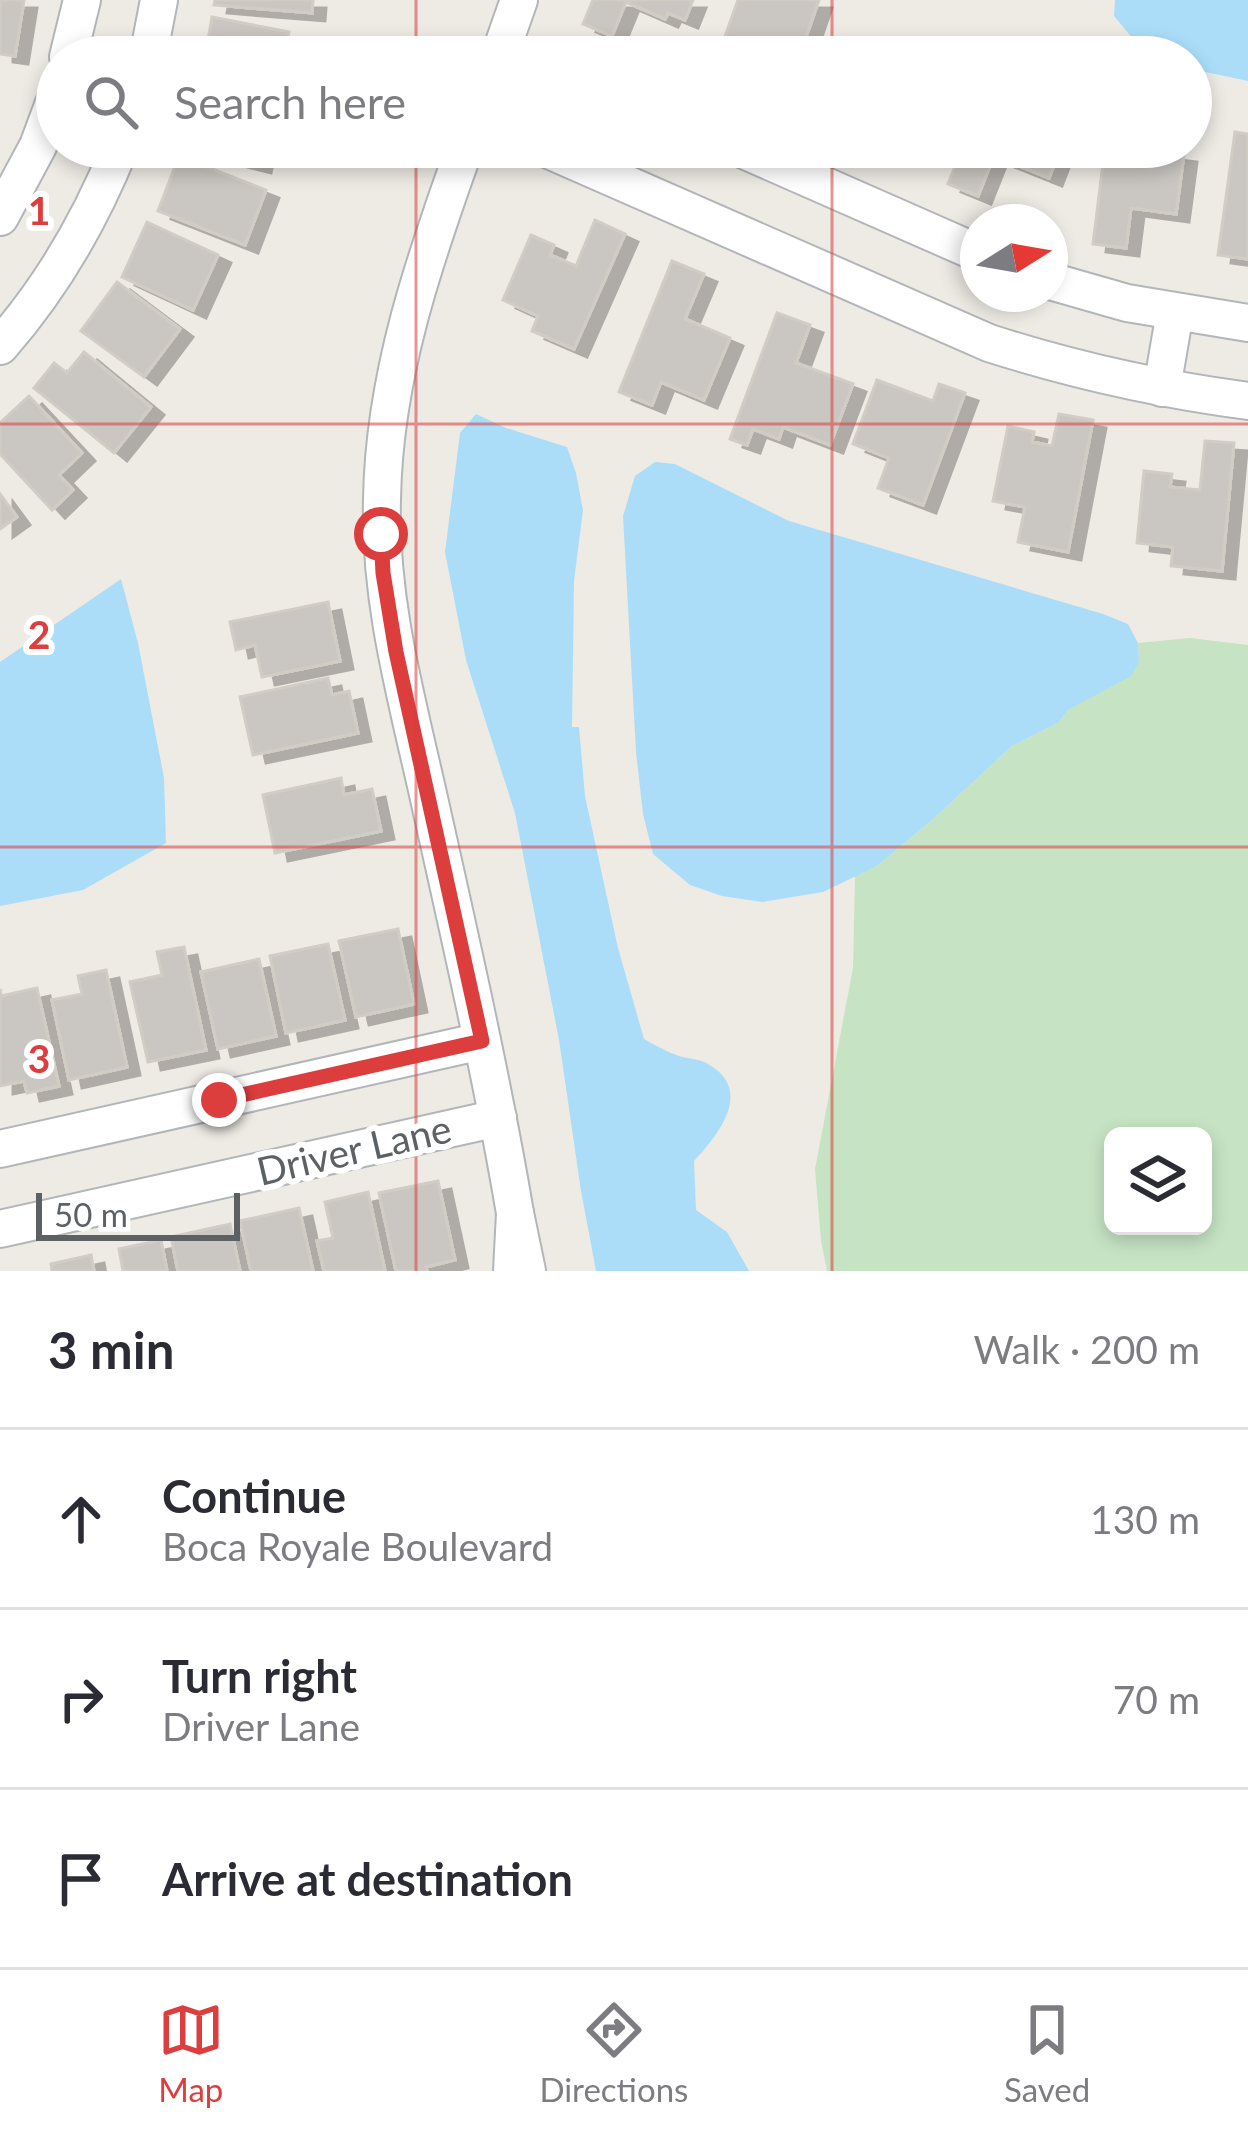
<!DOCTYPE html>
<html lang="en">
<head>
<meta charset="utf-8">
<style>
  body { margin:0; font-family:Lato,sans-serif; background:#f7f7f7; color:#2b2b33 }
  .controls { position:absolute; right:36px; bottom:36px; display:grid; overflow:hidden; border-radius:18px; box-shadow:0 6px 18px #0003 }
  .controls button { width:108px; height:108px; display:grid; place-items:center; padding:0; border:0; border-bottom:3px solid #e1e1e2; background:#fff; color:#2b2b33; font:60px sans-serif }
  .compass { position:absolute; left:960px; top:204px; width:108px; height:108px; border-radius:50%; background:#fff; box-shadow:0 6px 18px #0003; rotate:79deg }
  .scale { position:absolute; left:36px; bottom:30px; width:204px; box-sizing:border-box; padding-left:12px; border:6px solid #5d6164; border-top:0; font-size:33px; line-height:42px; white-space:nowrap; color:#5d6164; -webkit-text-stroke:9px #fff; paint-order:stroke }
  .stop { position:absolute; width:36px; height:36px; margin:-27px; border:9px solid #dc3d3d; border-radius:50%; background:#fff }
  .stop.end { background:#dc3d3d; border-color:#fff; box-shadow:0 3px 12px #0008 }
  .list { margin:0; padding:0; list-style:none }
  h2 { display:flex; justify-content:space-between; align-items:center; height:156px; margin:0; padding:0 48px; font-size:51px }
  h2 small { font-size:39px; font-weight:400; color:#7c7c81 }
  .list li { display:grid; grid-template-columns:78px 1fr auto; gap:36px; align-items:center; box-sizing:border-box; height:180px; padding:0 48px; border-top:3px solid #e1e1e2 }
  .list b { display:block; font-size:45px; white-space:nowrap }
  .list p { margin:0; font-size:39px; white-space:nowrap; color:#7c7c81 }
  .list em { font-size:39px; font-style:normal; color:#7c7c81 }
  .icon { flex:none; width:66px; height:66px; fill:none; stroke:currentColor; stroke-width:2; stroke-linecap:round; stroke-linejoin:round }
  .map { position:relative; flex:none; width:1248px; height:1271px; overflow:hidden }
  .search { position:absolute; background:#fff; box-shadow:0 6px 18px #0003; left:36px; right:36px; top:36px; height:132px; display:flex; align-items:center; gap:30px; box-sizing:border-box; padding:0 42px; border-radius:66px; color:#7c7c81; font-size:45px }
  .sheet { height:696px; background:#fff }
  nav { display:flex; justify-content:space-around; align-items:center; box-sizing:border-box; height:168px; border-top:3px solid #e1e1e2; background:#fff; font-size:33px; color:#7c7c81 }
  nav a { display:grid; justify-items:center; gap:6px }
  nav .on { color:#dc3d3d }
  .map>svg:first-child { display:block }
  .green { fill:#c6e4c4; fill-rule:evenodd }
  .water { fill:#abddf9 }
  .building { fill:#cac6c2; stroke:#d2cdc4; stroke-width:3; filter:url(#shadow) }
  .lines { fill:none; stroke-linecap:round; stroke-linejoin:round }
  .minor-casing { stroke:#b2b6b9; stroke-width:40 }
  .minor { stroke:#fff; stroke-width:36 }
  .route { stroke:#dc3d3d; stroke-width:15 }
  .grid { fill:none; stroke:#dc3d3d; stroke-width:3; stroke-opacity:0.55 }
  .labels { text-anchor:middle; stroke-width:12; stroke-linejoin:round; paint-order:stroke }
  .street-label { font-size:39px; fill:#5d6164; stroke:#fff }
  .grid-label { font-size:39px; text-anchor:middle; font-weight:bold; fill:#dc3d3d; stroke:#fff; stroke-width:12; stroke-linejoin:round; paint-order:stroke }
</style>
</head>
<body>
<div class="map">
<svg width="1248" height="1271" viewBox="0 0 1248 1271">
  <defs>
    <filter id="shadow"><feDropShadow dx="13" dy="8" stdDeviation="0" flood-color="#0004"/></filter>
  </defs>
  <rect width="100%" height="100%" fill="#eeebe5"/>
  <path class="green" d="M1190,638L1248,645V1271H827L821,1241L815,1169L853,968L855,876L877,866L932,820L1012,746L1058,723L1068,710L1094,695L1139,662L1138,643ZM1113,1136H1203V1226H1113Z"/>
  <g class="water">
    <polygon points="1115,0 1248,0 1248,81 1191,69 1191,57 1148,57 1114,16"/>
    <path d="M476,414L506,428L567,447L576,473L583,510L574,581L572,727H579L585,796L618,948L644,1039C655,1045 667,1052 679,1056C689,1059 700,1059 708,1064C754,1090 719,1134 694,1161L696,1210L727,1232L749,1271H596L581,1191L559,1040L515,813L466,660L445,552L460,433Z"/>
    <polygon points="655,462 675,464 789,521 1103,614 1128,624 1138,643 1139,662 1131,676 1068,710 1058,723 1012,746 932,820 877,866 823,892 762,902 722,896 690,885 653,854 643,814 636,752 623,516 635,476"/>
    <polygon points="121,579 138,643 164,778 166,843 83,890 0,906 0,662"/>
  </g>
  <g class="building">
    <polygon points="0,0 24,0 15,56 0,54"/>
    <polygon points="215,0 313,0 312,13 214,5"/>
    <polygon points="593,0 693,0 685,20 668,13 665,19 626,2 612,36 583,24"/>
    <polygon points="738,0 819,0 799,57 756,57 758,51 724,39"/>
    <polygon points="212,17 289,32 284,57 205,57"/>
    <polygon points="1235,132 1248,134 1248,259 1218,255"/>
    <polygon points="187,147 262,147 258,165"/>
    <polygon points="963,147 1061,147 1049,178 994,156 978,196 948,184"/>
    <polygon points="1105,147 1151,147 1151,150 1184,154 1176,214 1131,208 1126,248 1093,244"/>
    <polygon points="179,156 266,190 245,245 158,211"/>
    <polygon points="595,220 625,234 574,349 532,331 538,316 503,300 531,235 554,245 550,255 576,266"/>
    <polygon points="147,222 218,255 193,310 122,277"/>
    <polygon points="672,261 704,274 685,319 730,338 704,400 661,382 652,405 619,392"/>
    <polygon points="117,282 180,329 144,377 81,331"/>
    <polygon points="777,313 810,325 796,363 853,384 830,445 783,427 779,439 753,429 747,445 730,439"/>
    <polygon points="84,352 151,407 114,453 34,388 54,363 67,373"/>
    <polygon points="877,380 933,401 939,384 965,393 923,505 878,488 889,458 853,444"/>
    <polygon points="29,396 82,453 59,475 73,490 52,510 0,454 0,423"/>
    <polygon points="1059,414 1093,420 1068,552 1018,542 1025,507 993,501 1008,426 1034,432 1032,442 1052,446"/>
    <polygon points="1205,441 1234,443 1222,571 1171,566 1173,547 1137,543 1144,471 1172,474 1170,487 1200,490"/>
    <polygon points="0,494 17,517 0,529"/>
    <polygon points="328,602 340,661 262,677 255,645 236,650 230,622"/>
    <polygon points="328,678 332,695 349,691 358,733 253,755 240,697"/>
    <polygon points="341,778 344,795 372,789 381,831 275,853 263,795"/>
    <polygon points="398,929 414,1004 356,1017 339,941"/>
    <polygon points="328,944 345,1020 286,1033 270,956"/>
    <polygon points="184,947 206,1050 148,1062 130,982 162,975 157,952"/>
    <polygon points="259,959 276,1036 218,1049 201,972"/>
    <polygon points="106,970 127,1067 69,1080 52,1000 82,994 78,976"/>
    <polygon points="37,988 59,1086 27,1093 24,1081 0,1086 0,989 1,996"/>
    <polygon points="438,1181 455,1260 426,1267 427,1271 396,1271 379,1193"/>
    <polygon points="368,1192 385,1271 324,1271 317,1241 333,1238 325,1202"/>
    <polygon points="299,1208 313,1271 251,1271 240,1221"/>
    <polygon points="230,1224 240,1271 178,1271 171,1237"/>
    <polygon points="161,1240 167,1271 123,1271 119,1249"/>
    <polygon points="91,1255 94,1271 52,1271 51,1264"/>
  </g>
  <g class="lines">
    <g class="minor-casing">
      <g id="minor">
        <polyline points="68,57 82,0"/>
        <polyline points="148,57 159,0"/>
        <polyline points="499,57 519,0"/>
        <path d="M465,147C424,261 384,376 382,499C379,600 406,696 428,794C459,933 491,1072 515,1213"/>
        <path d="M542,147L989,343C1076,371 1158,389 1248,401"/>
        <polyline points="737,147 978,253"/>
        <polyline points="0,217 38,146 57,95"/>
        <polyline points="1050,281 1127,303 1248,323"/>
        <path d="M0,346C52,287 91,219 120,147"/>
        <polyline points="1162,388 1175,312"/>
        <polyline points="0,1149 482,1041"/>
        <polyline points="0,1229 498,1118"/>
        <polyline points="512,1271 515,1213 527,1271"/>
      </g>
    </g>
    <use href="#minor" class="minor"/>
  </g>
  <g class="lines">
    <polyline class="route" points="219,1100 482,1041 396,652 383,573 381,534"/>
  </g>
  <path class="grid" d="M416,0V57M832,0V57M416,147V1271M832,147V1271M0,424H1248M0,847H1248"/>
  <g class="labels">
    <g class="street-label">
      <text transform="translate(354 1150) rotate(-13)" y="14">Driver Lane</text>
    </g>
  </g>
  <g class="grid-label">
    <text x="39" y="225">1</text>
    <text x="39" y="649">2</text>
    <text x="39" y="1073">3</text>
  </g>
</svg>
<div class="controls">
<button><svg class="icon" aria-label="layers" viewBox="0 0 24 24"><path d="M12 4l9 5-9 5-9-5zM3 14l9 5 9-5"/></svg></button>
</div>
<svg class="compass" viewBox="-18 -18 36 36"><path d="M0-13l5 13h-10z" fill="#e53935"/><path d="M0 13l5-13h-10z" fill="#7c7c81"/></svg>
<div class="scale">50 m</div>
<div class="stop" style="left:381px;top:534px"></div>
<div class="stop end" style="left:219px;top:1100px"></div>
<div class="search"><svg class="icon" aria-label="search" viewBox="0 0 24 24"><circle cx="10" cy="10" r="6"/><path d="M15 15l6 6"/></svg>Search here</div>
</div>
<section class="sheet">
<h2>3 min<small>Walk · 200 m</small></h2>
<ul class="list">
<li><svg class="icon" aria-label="ahead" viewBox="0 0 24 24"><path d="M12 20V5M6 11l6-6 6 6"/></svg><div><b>Continue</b><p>Boca Royale Boulevard</p></div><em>130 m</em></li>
<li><svg class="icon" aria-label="right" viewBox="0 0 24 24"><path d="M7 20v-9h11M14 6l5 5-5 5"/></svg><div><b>Turn right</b><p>Driver Lane</p></div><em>70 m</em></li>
<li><svg class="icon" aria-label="arrive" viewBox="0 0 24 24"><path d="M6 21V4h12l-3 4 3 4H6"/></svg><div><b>Arrive at destination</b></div></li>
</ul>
</section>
<nav>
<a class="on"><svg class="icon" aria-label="map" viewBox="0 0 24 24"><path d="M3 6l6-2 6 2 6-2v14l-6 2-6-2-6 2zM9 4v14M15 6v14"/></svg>Map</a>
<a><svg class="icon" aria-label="directions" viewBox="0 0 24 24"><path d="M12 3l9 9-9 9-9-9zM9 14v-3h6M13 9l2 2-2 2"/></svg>Directions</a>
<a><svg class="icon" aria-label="saved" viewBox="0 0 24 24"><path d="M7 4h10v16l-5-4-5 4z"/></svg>Saved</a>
</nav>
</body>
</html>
